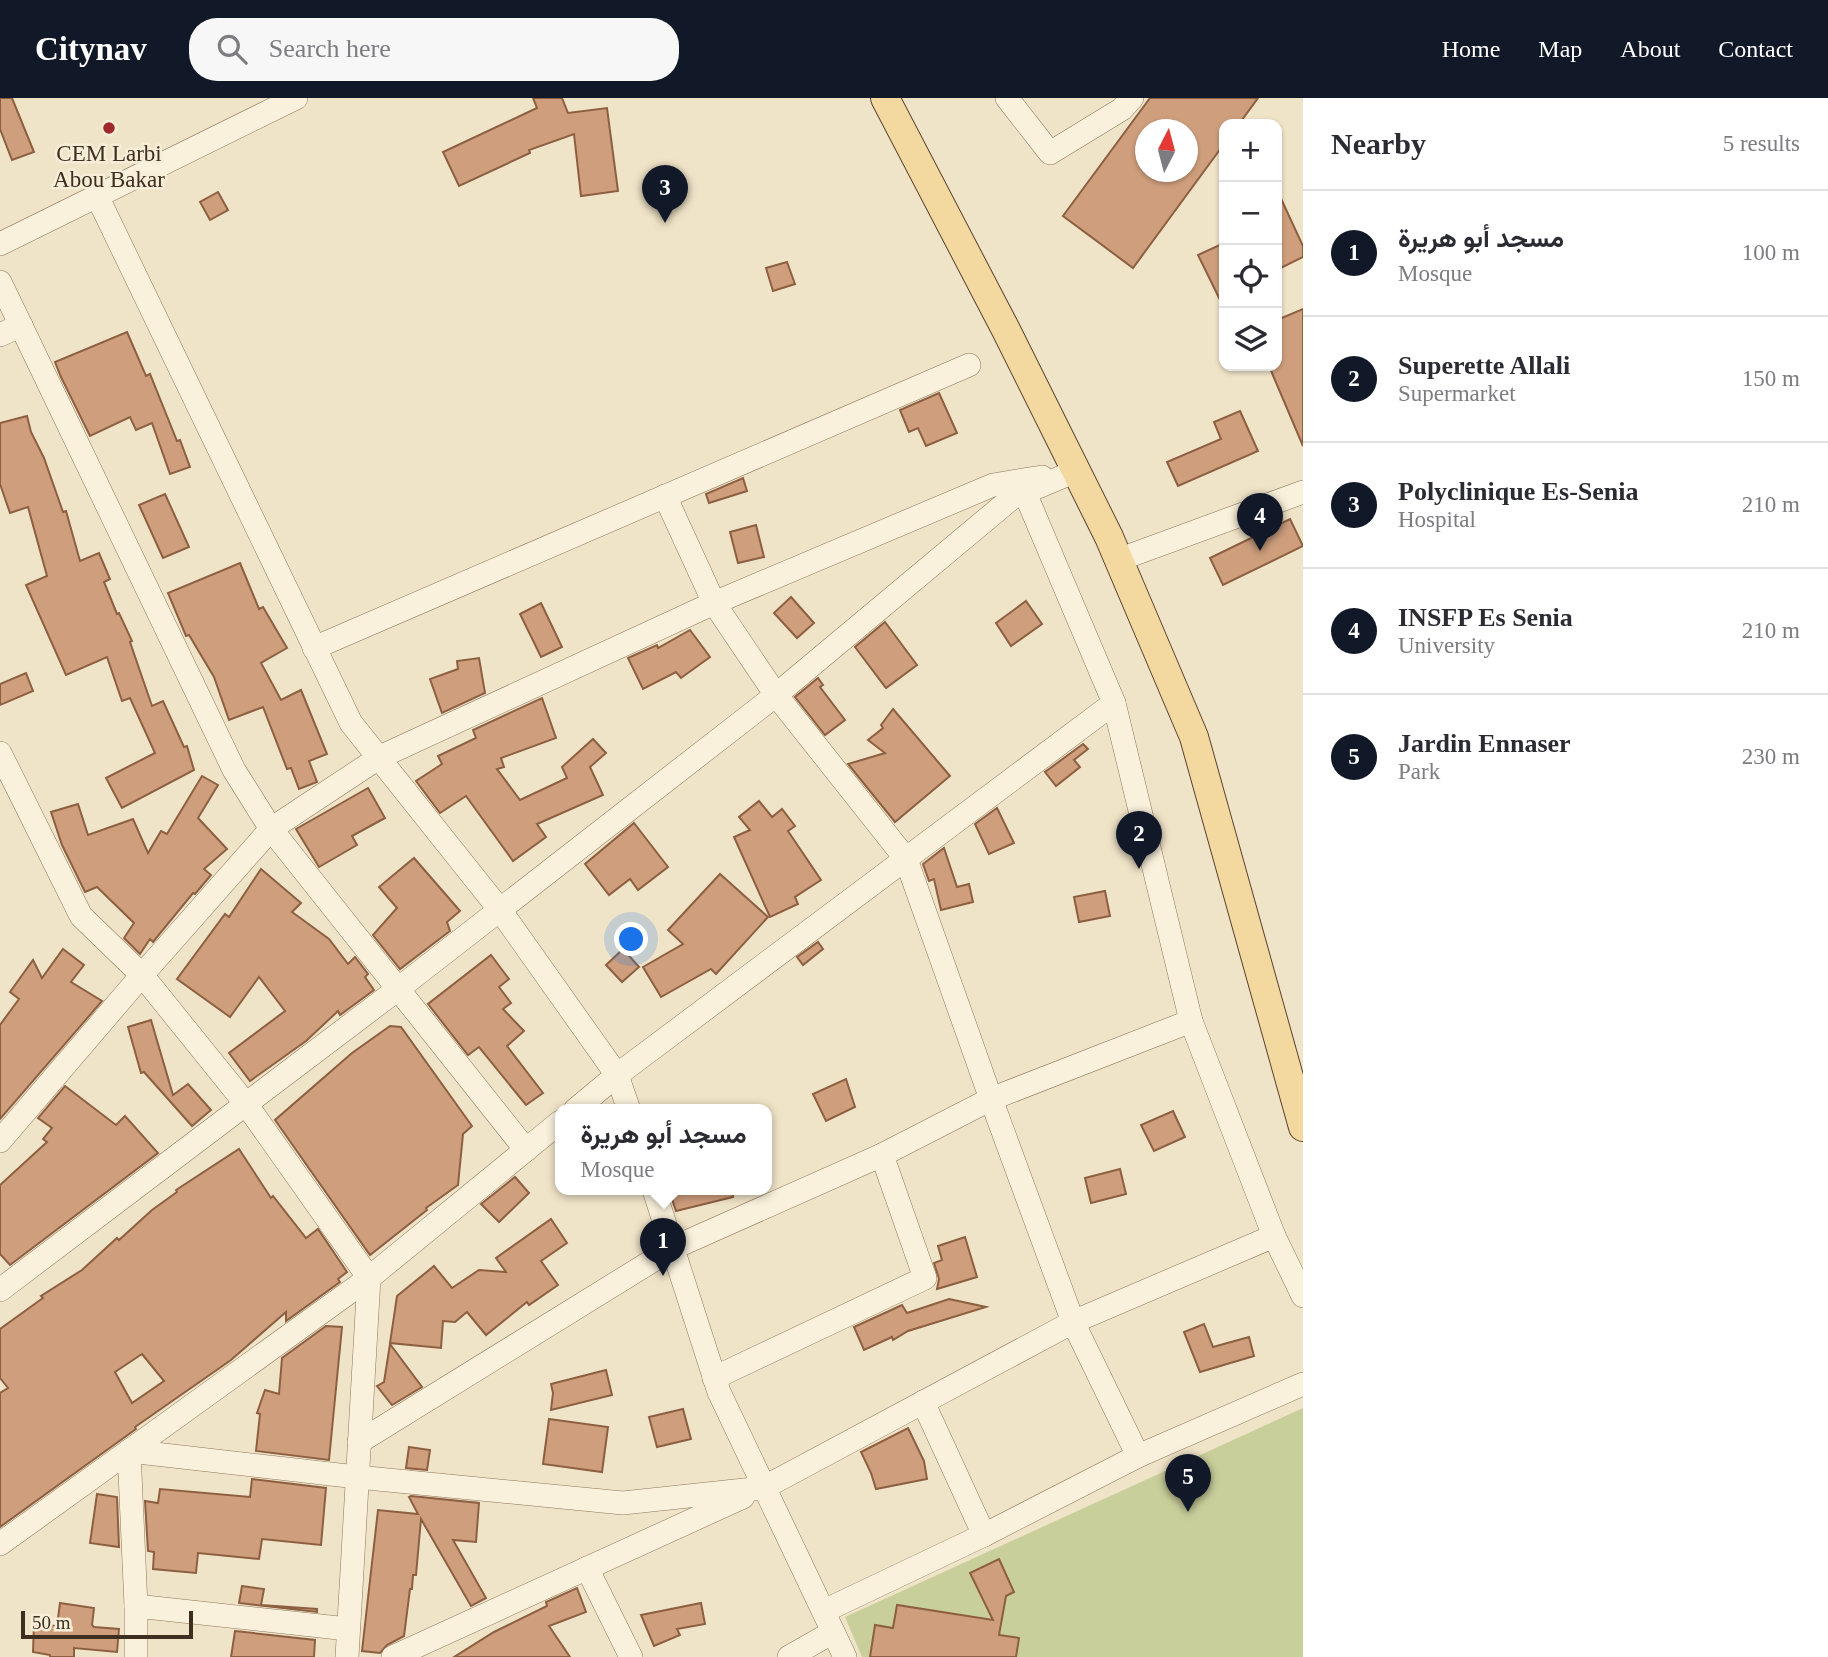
<!DOCTYPE html>
<html lang="en">
<head>
<meta charset="utf-8">
<style>
  body { margin:0; font-family:"Times New Roman",Vazirmatn,serif; background:#f7f7f7; color:#2b2b33 }
  .controls { position:absolute; right:21px; top:21px; display:grid; overflow:hidden; border-radius:14px; box-shadow:0 2px 5px #0004 }
  .controls button { width:63px; height:63px; display:grid; place-items:center; padding:0; border:0; border-bottom:2px solid #e1e1e2; background:#fff; color:#2b2b33; font:35px sans-serif }
  .compass { position:absolute; left:1135px; top:21px; width:63px; height:63px; border-radius:50%; background:#fff; box-shadow:0 2px 5px #0004; rotate:6deg }
  .scale { position:absolute; left:21px; bottom:18px; width:172px; box-sizing:border-box; padding-left:7px; border:4px solid #3d2e20; border-top:0; font-size:19px; line-height:24px; white-space:nowrap; color:#3d2e20; -webkit-text-stroke:5px #f7eed8; paint-order:stroke }
  .you { position:absolute; left:632px; top:842px; width:24px; height:24px; margin:-18px; border:5px solid #fff; border-radius:50%; background:#1a73e8; box-shadow:0 0 0 10px #1a73e833 }
  .badge { display:grid; place-items:center; width:46px; height:46px; border-radius:50%; background:#111827; color:#fff; font-size:23px; font-weight:700 }
  .pin { position:absolute; translate:-50% -58px; filter:drop-shadow(0 2px 4px #0008) }
  .pin::after { content:''; position:absolute; top:37px; width:24px; height:21px; background:inherit; clip-path:polygon(0 0,100% 0,50% 100%) }
  .popup { position:absolute; left:555px; top:1006px; width:217px; height:91px; box-sizing:border-box; display:grid; place-content:center; border-radius:14px; background:#fff; filter:drop-shadow(0 2px 5px #0005); font-size:23px; white-space:nowrap; color:#7c7c81 }
  .popup b { font-size:26px; color:#2b2b33 }
  .popup::after { content:''; position:absolute; left:50%; top:100%; margin-left:-14px; border:14px solid transparent; border-top-color:#fff }
  .list { margin:0; padding:0; list-style:none }
  h2 { display:flex; justify-content:space-between; align-items:center; height:91px; margin:0; padding:0 28px; font-size:30px }
  h2 small { font-size:23px; font-weight:400; color:#7c7c81 }
  .list li { display:grid; grid-template-columns:46px 1fr auto; gap:21px; align-items:center; box-sizing:border-box; height:126px; padding:0 28px; border-top:2px solid #e1e1e2 }
  .list b { display:block; font-size:26px; white-space:nowrap }
  .list p { margin:0; font-size:23px; white-space:nowrap; color:#7c7c81 }
  .list em { font-size:23px; font-style:normal; color:#7c7c81 }
  .icon { flex:none; width:38px; height:38px; fill:none; stroke:currentColor; stroke-width:2; stroke-linecap:round; stroke-linejoin:round }
  .map { position:relative; flex:none; width:1303px; height:1559px; overflow:hidden }
  header { display:flex; align-items:center; gap:42px; box-sizing:border-box; height:98px; padding:0 35px; background:#111827; color:#fff }
  header strong { font-size:33px }
  nav { display:flex; gap:38px; margin-inline-start:auto; font-size:24px }
  .search { width:490px; height:63px; background:#f7f7f7; display:flex; align-items:center; gap:18px; box-sizing:border-box; padding:0 24px; border-radius:28px; color:#7c7c81; font-size:26px }
  main { display:flex }
  aside { flex:1; background:#fff }
  .map>svg:first-child { display:block }
  .green { fill:#c9cf9b }
  .building { fill:#cf9f7d; stroke:#8d5f41; stroke-width:2; fill-rule:evenodd }
  .lines { fill:none; stroke-linecap:round; stroke-linejoin:round }
  .minor-casing { stroke:#8d765c; stroke-width:24 }
  .major-casing { stroke:#5b4430; stroke-width:30 }
  .minor { stroke:#faf1dc; stroke-width:23 }
  .major { stroke:#f3d9a0; stroke-width:28 }
  .poi-dot { fill:#9e2a2b; stroke:#f7eed8; stroke-width:2.5 }
  .labels { text-anchor:middle; stroke-width:5; stroke-linejoin:round; paint-order:stroke }
  .poi-label { font-size:23px; fill:#3d2e20; stroke:#f7eed8 }
</style>
</head>
<body>
<header>
<strong>Citynav</strong>
<div class="search"><svg class="icon" aria-label="search" viewBox="0 0 24 24"><circle cx="10" cy="10" r="6"/><path d="M15 15l6 6"/></svg>Search here</div>
<nav><a>Home</a><a>Map</a><a>About</a><a>Contact</a></nav>
</header>
<main>
<div class="map">
<svg width="1303" height="1559" viewBox="0 0 1303 1559">
  <rect width="100%" height="100%" fill="#f0e4c8"/>
  <polygon class="green" points="1303,1310 1303,1559 862,1559 845,1519"/>
  <g class="building">
    <polygon points="0,0 12,0 34,54 12,62 0,31"/>
    <polygon points="533,0 562,0 568,15 607,10 618,93 581,98 574,36 529,52 530,55 459,88 443,54 537,10"/>
    <path d="M1150,0H1258L1239,26H1224V46L1133,170L1063,118ZM1145,32H1187V74H1145Z"/>
    <polygon points="1277,92 1303,148 1303,159 1277,172"/>
    <polygon points="218,94 228,112 210,122 200,104"/>
    <polygon points="1224,145 1224,210 1198,157"/>
    <polygon points="787,164 795,186 773,193 766,170"/>
    <polygon points="1303,211 1303,348 1269,268 1277,268 1277,222"/>
    <polygon points="127,234 146,278 150,276 177,343 180,342 190,369 170,376 152,325 136,332 130,319 90,338 61,279 55,264"/>
    <polygon points="939,295 957,335 926,348 918,330 909,334 900,312"/>
    <polygon points="1240,313 1258,353 1178,388 1167,364 1221,341 1214,324"/>
    <polygon points="27,318 31,334 44,360 63,414 66,413 80,463 99,455 110,481 104,484 117,516 119,515 132,543 130,544 152,608 163,603 184,649 187,648 194,672 122,710 106,680 155,655 130,600 122,603 107,559 66,577 26,487 47,478 28,409 10,415 0,386 0,325"/>
    <polygon points="743,380 747,393 709,405 706,396"/>
    <polygon points="165,396 189,449 163,460 139,407"/>
    <polygon points="1290,421 1303,448 1223,487 1210,460"/>
    <polygon points="756,427 764,459 738,465 730,434"/>
    <polygon points="240,465 259,511 263,509 287,550 261,565 281,602 301,592 327,656 309,663 317,684 299,691 291,670 287,671 263,609 229,622 214,579 189,537 186,538 168,495"/>
    <polygon points="791,499 814,525 797,540 774,515"/>
    <polygon points="1026,503 1042,526 1011,548 996,525"/>
    <polygon points="541,505 562,549 541,559 520,516"/>
    <polygon points="885,524 917,567 886,590 855,549"/>
    <polygon points="690,532 710,559 681,580 676,574 643,591 628,560 657,547 658,550"/>
    <polygon points="479,560 485,595 442,615 430,581 458,571 457,563"/>
    <polygon points="26,575 33,593 0,607 0,586"/>
    <polygon points="818,580 823,587 820,589 845,622 825,637 795,599"/>
    <polygon points="542,600 556,640 501,660 504,669 497,671 520,702 567,680 562,669 593,641 606,655 590,669 603,697 537,726 546,739 513,763 466,698 440,715 416,683 442,666 438,658 476,640 473,632"/>
    <polygon points="893,611 950,678 895,724 848,666 885,655 868,642 883,630 881,627"/>
    <polygon points="1083,646 1088,651 1074,662 1080,669 1056,688 1045,674"/>
    <polygon points="202,678 218,687 198,720 227,751 204,771 211,777 195,796 193,795 153,844 150,841 140,856 124,840 134,825 97,789 85,794 62,747 51,714 78,706 88,737 133,721 148,755 161,733 167,736"/>
    <polygon points="368,690 385,720 352,738 357,747 319,769 296,731"/>
    <polygon points="759,703 772,719 782,711 795,728 788,733 821,782 795,799 798,806 770,819 734,739 750,732 739,719"/>
    <polygon points="997,710 1014,745 989,756 975,726"/>
    <polygon points="634,725 668,769 638,792 630,781 609,797 585,766"/>
    <polygon points="944,750 957,789 969,786 973,804 941,812 934,781 929,783 923,766"/>
    <polygon points="414,760 460,813 447,824 450,833 400,871 373,837 397,810 379,789"/>
    <polygon points="261,771 301,805 292,814 329,841 348,866 355,859 368,876 365,879 374,892 340,917 338,913 306,943 250,983 229,955 285,913 259,879 230,919 177,881 225,816 229,819"/>
    <polygon points="720,776 768,819 716,876 711,871 661,899 643,869 683,846 668,832"/>
    <polygon points="1105,793 1110,818 1079,824 1074,799"/>
    <polygon points="818,844 823,851 803,867 797,859"/>
    <polygon points="63,851 84,867 71,884 102,903 0,1021 0,927 19,901 10,894 33,862 42,880"/>
    <polygon points="623,851 639,869 622,884 606,867"/>
    <polygon points="491,857 509,881 499,889 511,905 503,911 524,933 507,948 543,995 526,1007 479,949 468,957 428,906"/>
    <polygon points="151,922 173,997 188,986 211,1012 192,1028 144,974 141,975 128,929"/>
    <polygon points="390,928 401,929 472,1028 463,1036 458,1087 426,1110 427,1112 370,1157 275,1022 352,955"/>
    <polygon points="846,981 855,1009 826,1023 813,996"/>
    <polygon points="65,988 116,1027 125,1018 158,1055 10,1167 0,1156 0,1087 47,1044 43,1041 52,1030 38,1020"/>
    <polygon points="1173,1013 1185,1039 1154,1053 1141,1027"/>
    <path d="M239,1051L271,1100L273,1098L306,1140L318,1131L347,1174L338,1181L340,1184L286,1223V1214L231,1262L135,1329L136,1331L0,1429V1295L8,1290L0,1280V1231L43,1200L41,1198L82,1172L117,1140L119,1142L152,1112L177,1094L176,1092ZM142,1256L164,1283L132,1305L115,1274Z"/>
    <polygon points="1120,1071 1126,1096 1091,1105 1085,1080"/>
    <polygon points="515,1079 529,1095 499,1124 481,1106"/>
    <polygon points="669,1092 732,1092 733,1099 676,1113"/>
    <polygon points="551,1121 567,1145 541,1163 558,1187 529,1207 527,1204 486,1237 467,1214 455,1224 443,1223 441,1250 390,1245 397,1198 434,1168 452,1190 479,1172 506,1174 496,1160"/>
    <polygon points="965,1139 977,1179 937,1191 939,1181 934,1165 942,1162 938,1148"/>
    <polygon points="949,1201 986,1209 908,1233 893,1242 892,1239 864,1252 854,1229 902,1207 907,1215"/>
    <polygon points="1204,1226 1213,1249 1249,1239 1254,1258 1200,1274 1184,1234"/>
    <polygon points="326,1228 342,1229 329,1362 256,1353 260,1316 257,1315 265,1292 279,1296 282,1260"/>
    <polygon points="390,1246 422,1289 392,1307 377,1288 384,1284"/>
    <polygon points="606,1272 612,1297 551,1312 553,1295 551,1286"/>
    <polygon points="683,1311 691,1341 657,1349 649,1319"/>
    <polygon points="549,1321 608,1329 602,1374 543,1366"/>
    <polygon points="908,1330 924,1363 927,1381 876,1391 871,1375 861,1354"/>
    <polygon points="409,1349 430,1352 427,1372 406,1370"/>
    <polygon points="252,1381 326,1390 321,1447 262,1441 259,1461 198,1455 196,1475 153,1471 154,1454 148,1453 145,1403 158,1405 160,1391 250,1399"/>
    <polygon points="97,1396 117,1399 119,1449 90,1445"/>
    <polygon points="411,1398 479,1405 476,1444 453,1442 486,1500 471,1508 421,1421 416,1477 413,1477 412,1491 410,1491 404,1538 387,1547 380,1555 362,1553 378,1412 418,1416 409,1399"/>
    <polygon points="999,1461 1014,1494 1006,1498 999,1537 1019,1540 1016,1559 870,1559 875,1527 893,1530 897,1507 993,1522 970,1475"/>
    <polygon points="242,1488 264,1491 261,1507 317,1511 317,1514 239,1505"/>
    <polygon points="577,1490 586,1514 549,1528 570,1559 454,1559 494,1534 547,1508 546,1504"/>
    <polygon points="60,1505 94,1510 92,1527 94,1529 119,1531 117,1554 74,1550 74,1559 50,1559 50,1557 33,1554 34,1526 57,1528"/>
    <polygon points="701,1505 705,1526 677,1531 680,1537 654,1548 641,1517"/>
    <polygon points="235,1533 315,1542 314,1559 231,1559"/>
  </g>
  <g class="lines">
    <g class="minor-casing">
      <g id="minor">
        <polyline points="1007,0 1050,55 1122,11 1132,0"/>
        <polyline points="97,98 351,625 500,812 617,977 629,1012"/>
        <polyline points="0,146 296,0"/>
        <polyline points="0,184 234,672 271,731 526,1052"/>
        <polyline points="0,237 21,227"/>
        <polyline points="1025,395 1114,605 1191,923 1274,1138 1303,1198"/>
        <polyline points="665,398 714,505 776,597 906,761 991,1001 1073,1224 1138,1358"/>
        <polyline points="1118,462 1303,394"/>
        <polyline points="314,550 969,267"/>
        <polyline points="0,655 81,818 142,877 246,1006 369,1180 347,1559"/>
        <polyline points="575,1012 617,977 1114,605"/>
        <polyline points="0,1043 142,877 271,731 380,659 714,505 993,387 1042,379"/>
        <polyline points="654,1092 719,1294 845,1559"/>
        <polyline points="0,1192 398,891 776,597 1012,400 1076,373"/>
        <polyline points="714,1280 925,1180 882,1057"/>
        <polyline points="923,1304 984,1437"/>
        <polyline points="359,1344 673,1150 882,1057 991,1001 1191,923"/>
        <polyline points="0,1446 369,1180 560,1024"/>
        <polyline points="587,1470 631,1559"/>
        <polyline points="136,1508 348,1531"/>
        <polyline points="824,1513 984,1437 1138,1358 1303,1286"/>
        <polyline points="136,1559 136,1508 129,1353 357,1379 623,1405 763,1390 1073,1224 1274,1138"/>
        <polyline points="393,1559 743,1399"/>
        <polyline points="789,1559 833,1534"/>
      </g>
    </g>
    <g class="major-casing">
      <polyline id="major" points="885,0 1006,232 1109,439 1194,639 1303,1029"/>
    </g>
    <use href="#minor" class="minor"/>
    <use href="#major" class="major"/>
  </g>
  <circle class="poi-dot" cx="109" cy="30" r="7"/>
  <g class="labels">
    <g class="poi-label">
      <text x="109" y="63">CEM Larbi<tspan x="109" dy="26">Abou Bakar</tspan></text>
    </g>
  </g>
</svg>
<div class="controls">
<button>+</button>
<button>−</button>
<button><svg class="icon" aria-label="locate" viewBox="0 0 24 24"><circle cx="12" cy="12" r="6"/><path d="M12 2v4M12 18v4M2 12h4M18 12h4"/></svg></button>
<button><svg class="icon" aria-label="layers" viewBox="0 0 24 24"><path d="M12 4l9 5-9 5-9-5zM3 14l9 5 9-5"/></svg></button>
</div>
<svg class="compass" viewBox="-18 -18 36 36"><path d="M0-13l5 13h-10z" fill="#e53935"/><path d="M0 13l5-13h-10z" fill="#7c7c81"/></svg>
<div class="scale">50 m</div>
<div class="you"></div>
<div class="pin badge" style="left:663px;top:1178px">1</div>
<div class="popup"><b>مسجد أبو هريرة</b>Mosque</div>
<div class="pin badge" style="left:1139px;top:771px">2</div>
<div class="pin badge" style="left:665px;top:125px">3</div>
<div class="pin badge" style="left:1260px;top:453px">4</div>
<div class="pin badge" style="left:1188px;top:1414px">5</div>
</div>
<aside>
<h2>Nearby<small>5 results</small></h2>
<ul class="list">
<li><span class="badge">1</span><div><b>مسجد أبو هريرة</b><p>Mosque</p></div><em>100 m</em></li>
<li><span class="badge">2</span><div><b>Superette Allali</b><p>Supermarket</p></div><em>150 m</em></li>
<li><span class="badge">3</span><div><b>Polyclinique Es-Senia</b><p>Hospital</p></div><em>210 m</em></li>
<li><span class="badge">4</span><div><b>INSFP Es Senia</b><p>University</p></div><em>210 m</em></li>
<li><span class="badge">5</span><div><b>Jardin Ennaser</b><p>Park</p></div><em>230 m</em></li>
</ul>
</aside>
</main>
</body>
</html>
